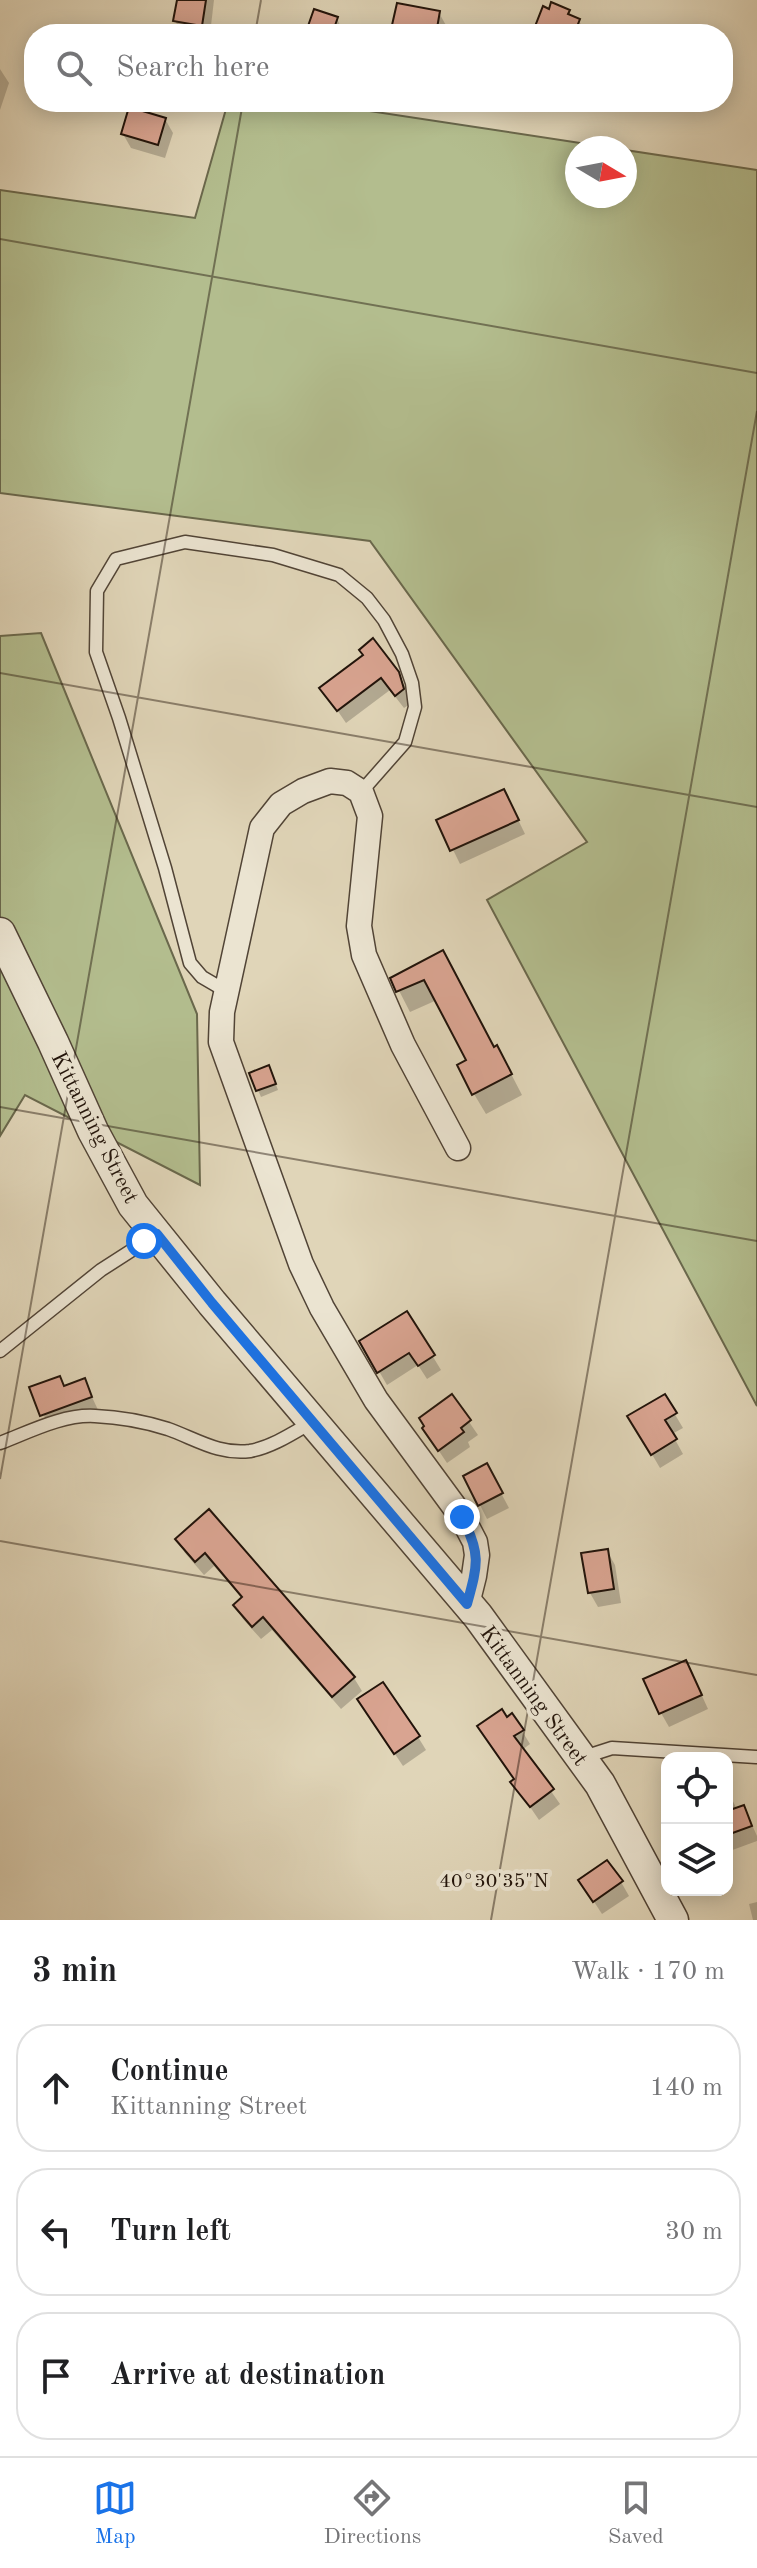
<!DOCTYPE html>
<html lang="en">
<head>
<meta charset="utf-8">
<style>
  body { margin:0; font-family:"Old Standard TT",serif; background:#f6f6f6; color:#202124 }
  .controls { position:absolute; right:24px; bottom:24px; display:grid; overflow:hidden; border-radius:16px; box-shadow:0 4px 20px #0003 }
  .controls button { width:72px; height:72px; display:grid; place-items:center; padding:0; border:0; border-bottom:2px solid #e0e0e0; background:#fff; color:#202124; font:40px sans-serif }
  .compass { position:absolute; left:565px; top:136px; width:72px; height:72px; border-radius:50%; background:#fff; box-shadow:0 4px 20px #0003; rotate:100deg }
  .stop { position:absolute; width:24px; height:24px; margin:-18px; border:6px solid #1a73e8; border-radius:50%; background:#fff }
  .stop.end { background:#1a73e8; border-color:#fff; box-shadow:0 2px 8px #0008 }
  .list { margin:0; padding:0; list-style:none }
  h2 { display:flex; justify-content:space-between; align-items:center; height:104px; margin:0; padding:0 32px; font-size:34px }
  h2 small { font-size:26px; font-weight:400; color:#757577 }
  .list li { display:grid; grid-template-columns:52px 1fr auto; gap:24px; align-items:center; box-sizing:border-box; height:128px; margin:0 16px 16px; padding:0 16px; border:2px solid #e0e0e0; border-radius:32px }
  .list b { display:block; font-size:30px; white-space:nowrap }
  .list p { margin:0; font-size:26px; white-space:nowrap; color:#757577 }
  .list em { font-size:26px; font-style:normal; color:#757577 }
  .icon { flex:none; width:44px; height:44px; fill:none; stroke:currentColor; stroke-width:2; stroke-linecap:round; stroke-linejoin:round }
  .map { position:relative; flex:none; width:757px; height:1920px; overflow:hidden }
  .search { position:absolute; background:#fff; box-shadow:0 4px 20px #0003; left:24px; right:24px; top:24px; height:88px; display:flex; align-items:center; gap:20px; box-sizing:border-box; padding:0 28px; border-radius:32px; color:#757577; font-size:30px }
  .sheet { height:536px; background:#fff }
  nav { display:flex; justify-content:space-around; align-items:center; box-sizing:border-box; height:112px; border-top:2px solid #e0e0e0; background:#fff; font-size:22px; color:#757577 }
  nav a { display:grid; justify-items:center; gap:4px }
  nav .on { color:#1a73e8 }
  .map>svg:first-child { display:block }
  .green { fill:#b3bd8e; stroke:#6a684c; stroke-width:2 }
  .shadow { fill:#0003 }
  .building { fill:#d9a491; stroke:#21130a; stroke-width:2 }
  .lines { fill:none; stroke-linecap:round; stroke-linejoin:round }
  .service-casing { stroke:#514436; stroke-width:15 }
  .minor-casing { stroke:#514436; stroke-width:27 }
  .tertiary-casing { stroke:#514436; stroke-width:33 }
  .service { stroke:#ebe4d1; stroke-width:12 }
  .minor { stroke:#ebe4d1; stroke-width:24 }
  .tertiary { stroke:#ebe4d1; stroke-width:30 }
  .route { stroke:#1a73e8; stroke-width:10 }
  .ticks { fill:none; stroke:#21130a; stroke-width:2; stroke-opacity:0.45 }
  .labels { text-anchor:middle; stroke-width:8; stroke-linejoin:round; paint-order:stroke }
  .street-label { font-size:22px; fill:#21130a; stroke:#ebe4d1 }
  .ticks-label { font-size:20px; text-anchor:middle; fill:#21130a; stroke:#ebe4d1; stroke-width:8; stroke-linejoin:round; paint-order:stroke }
</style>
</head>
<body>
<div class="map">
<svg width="757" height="1920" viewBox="0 0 757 1920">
  <rect width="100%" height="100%" fill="#e0d5b8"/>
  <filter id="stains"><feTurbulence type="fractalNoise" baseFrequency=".0025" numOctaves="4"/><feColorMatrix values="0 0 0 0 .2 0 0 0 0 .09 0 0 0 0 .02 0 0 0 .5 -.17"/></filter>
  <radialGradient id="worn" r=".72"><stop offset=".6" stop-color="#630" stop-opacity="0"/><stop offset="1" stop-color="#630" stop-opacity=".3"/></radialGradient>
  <g class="green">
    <polygon points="228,102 310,102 613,148 577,148 577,196 625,196 625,150 757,170 757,1406 487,900 587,842 370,541 0,493 0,190 195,218"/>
    <polygon points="41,633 197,1014 200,1185 25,1095 0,1136 0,636"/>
  </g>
  <g class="shadow">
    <polygon points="179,0 214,0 210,34 183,34 175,21"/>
    <polygon points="569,12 573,18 579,21 586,34 539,34 536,29"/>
    <polygon points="439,13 447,27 446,34 393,34"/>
    <polygon points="337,19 340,25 337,34 318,34 314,32 310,26"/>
    <polygon points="0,69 9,83 0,110"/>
    <polygon points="165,119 173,133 165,158 131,148 123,134"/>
    <polygon points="397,673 406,688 410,704 404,708 390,690 346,723 322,688"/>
    <polygon points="511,805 525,834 460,864 439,821"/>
    <polygon points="443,952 494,1049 508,1068 522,1095 486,1114 474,1094 469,1061 437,1000 410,1012 393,979"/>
    <polygon points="251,1074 272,1074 278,1090 261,1097"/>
    <polygon points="407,1314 441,1370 427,1379 418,1365 387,1385 362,1342"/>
    <polygon points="84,1380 99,1412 50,1429 32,1388 65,1388"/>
    <polygon points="664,1396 683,1428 672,1434 683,1454 660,1468 630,1417"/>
    <polygon points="452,1397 478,1435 468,1442 470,1447 447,1463 433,1442"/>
    <polygon points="494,1480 509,1508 487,1519 480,1505"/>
    <polygon points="209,1512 354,1678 362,1691 341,1709 272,1630 261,1639 243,1619 235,1605 243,1599 214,1566 204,1575 185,1553 177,1540"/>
    <polygon points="607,1551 615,1565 621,1603 598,1607 590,1593 584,1554"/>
    <polygon points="693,1676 708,1709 669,1727 661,1713"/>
    <polygon points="368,1714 418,1737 426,1750 403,1766"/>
    <polygon points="507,1720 522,1731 530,1744 522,1750 560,1804 539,1820 513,1782 516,1780"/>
    <polygon points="727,1788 737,1810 744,1807 757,1836 757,1841 727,1852"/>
    <polygon points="621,1882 629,1896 602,1914 589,1894"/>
    <polygon points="757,1902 757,1920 753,1920 749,1904"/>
  </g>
  <g class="building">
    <polygon points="177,0 206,0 202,26 173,21"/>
    <polygon points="551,2 570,10 568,14 580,19 574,34 545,34 534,29 543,6 549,9"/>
    <polygon points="397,3 440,11 436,34 390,34"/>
    <polygon points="314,9 338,17 332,34 308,26"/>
    <polygon points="129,107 166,118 158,145 121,134"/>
    <polygon points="373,638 399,672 404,689 395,696 381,678 337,711 319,688 363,655 359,650"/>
    <polygon points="504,789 519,820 450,851 436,820"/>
    <polygon points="443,950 494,1047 497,1045 512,1074 472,1095 457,1065 466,1060 424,980 396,992 390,978"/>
    <polygon points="269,1065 276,1084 256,1091 249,1073"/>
    <polygon points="407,1311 435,1355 418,1366 409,1353 377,1373 359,1341"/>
    <polygon points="60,1376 64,1386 85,1378 92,1397 40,1416 29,1387"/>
    <polygon points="452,1394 471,1420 461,1428 464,1432 438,1451 422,1428 424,1426 419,1418"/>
    <polygon points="665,1394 677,1413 665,1420 677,1439 651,1455 627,1416"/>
    <polygon points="487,1463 503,1493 478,1506 463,1476"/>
    <polygon points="209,1509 355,1677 332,1697 263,1617 252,1627 233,1605 242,1597 205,1553 195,1562 175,1539"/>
    <polygon points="608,1549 614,1589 588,1593 581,1553"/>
    <polygon points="686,1660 702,1695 659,1714 643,1679"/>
    <polygon points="383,1682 420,1736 394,1754 357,1699"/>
    <polygon points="502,1709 507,1717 512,1713 524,1730 514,1736 554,1789 530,1807 510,1782 514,1779 477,1726"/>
    <polygon points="744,1805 752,1826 727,1835 727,1811"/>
    <polygon points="607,1860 623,1881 593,1902 578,1880"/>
  </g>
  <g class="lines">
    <g class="service-casing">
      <g id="service">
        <polyline points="226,991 202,977 190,963 165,868 119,718 96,652 97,591 116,559 185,542 273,555 339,575 367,598 384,620 402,654 412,683 415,707 405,742 361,792"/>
        <polyline points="0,1351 101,1270 157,1234"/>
        <path d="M0,1443C29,1432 63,1414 95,1416C118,1417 146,1422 168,1429C196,1439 219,1455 250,1451C272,1447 293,1433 312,1422"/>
        <polyline points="581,1758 612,1748 756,1757"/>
      </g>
    </g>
    <g class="minor-casing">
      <polyline id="minor" points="458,1148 403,1045 364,955 359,926 370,816 361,792 347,783 330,781 303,791 281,804 262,828 222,1012 221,1042 301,1264 322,1308 376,1400 462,1517 475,1542 477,1555 474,1576 467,1604"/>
    </g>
    <g class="tertiary-casing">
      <polyline id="tertiary" points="0,933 53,1042 93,1131 133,1205 212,1303 478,1616 600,1784 673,1920"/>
    </g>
    <use href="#service" class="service"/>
    <use href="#minor" class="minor"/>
    <use href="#tertiary" class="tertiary"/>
  </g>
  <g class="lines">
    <path class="route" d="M144,1241L157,1234L212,1303L467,1604C478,1564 481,1554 462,1517"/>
  </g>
  <path class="ticks" d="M255,34L261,0M0,239L757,373M0,673L757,807M0,1107L757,1241M0,1479L243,102M0,1541L757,1675M491,1920L757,411"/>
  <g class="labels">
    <g class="street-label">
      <text transform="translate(96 1127) rotate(63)" y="8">Kittanning Street</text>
      <text transform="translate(535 1695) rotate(54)" y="8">Kittanning Street</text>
    </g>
  </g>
  <g class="ticks-label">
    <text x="494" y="1887">40°30'35"N</text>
  </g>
  <rect width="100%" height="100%" filter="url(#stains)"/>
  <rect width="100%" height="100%" fill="url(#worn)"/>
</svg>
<div class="controls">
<button><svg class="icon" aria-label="locate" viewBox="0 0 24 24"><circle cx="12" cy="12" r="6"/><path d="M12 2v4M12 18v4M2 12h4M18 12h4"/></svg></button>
<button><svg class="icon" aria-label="layers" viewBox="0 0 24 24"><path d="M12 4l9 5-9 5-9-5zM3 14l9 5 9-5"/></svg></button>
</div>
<svg class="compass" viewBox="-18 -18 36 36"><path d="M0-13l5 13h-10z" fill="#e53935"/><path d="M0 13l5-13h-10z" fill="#757577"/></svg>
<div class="stop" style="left:144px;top:1241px"></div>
<div class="stop end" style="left:462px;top:1517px"></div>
<div class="search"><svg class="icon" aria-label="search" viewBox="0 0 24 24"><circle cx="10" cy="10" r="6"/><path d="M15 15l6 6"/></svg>Search here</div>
</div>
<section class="sheet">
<h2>3 min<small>Walk · 170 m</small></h2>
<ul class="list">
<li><svg class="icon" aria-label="ahead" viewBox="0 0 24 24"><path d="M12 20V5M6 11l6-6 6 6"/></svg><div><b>Continue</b><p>Kittanning Street</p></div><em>140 m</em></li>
<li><svg class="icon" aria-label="left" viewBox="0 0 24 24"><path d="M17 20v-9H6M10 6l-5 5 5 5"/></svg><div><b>Turn left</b></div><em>30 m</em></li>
<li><svg class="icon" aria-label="arrive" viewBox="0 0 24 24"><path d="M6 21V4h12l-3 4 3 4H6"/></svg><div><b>Arrive at destination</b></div></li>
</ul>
</section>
<nav>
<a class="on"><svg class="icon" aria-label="map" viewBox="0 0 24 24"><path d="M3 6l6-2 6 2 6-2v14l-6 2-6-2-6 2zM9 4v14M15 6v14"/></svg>Map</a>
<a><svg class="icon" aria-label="directions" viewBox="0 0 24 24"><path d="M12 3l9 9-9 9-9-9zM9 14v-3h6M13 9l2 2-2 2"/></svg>Directions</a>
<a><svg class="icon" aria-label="saved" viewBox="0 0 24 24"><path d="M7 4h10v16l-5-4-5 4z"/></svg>Saved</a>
</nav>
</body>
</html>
